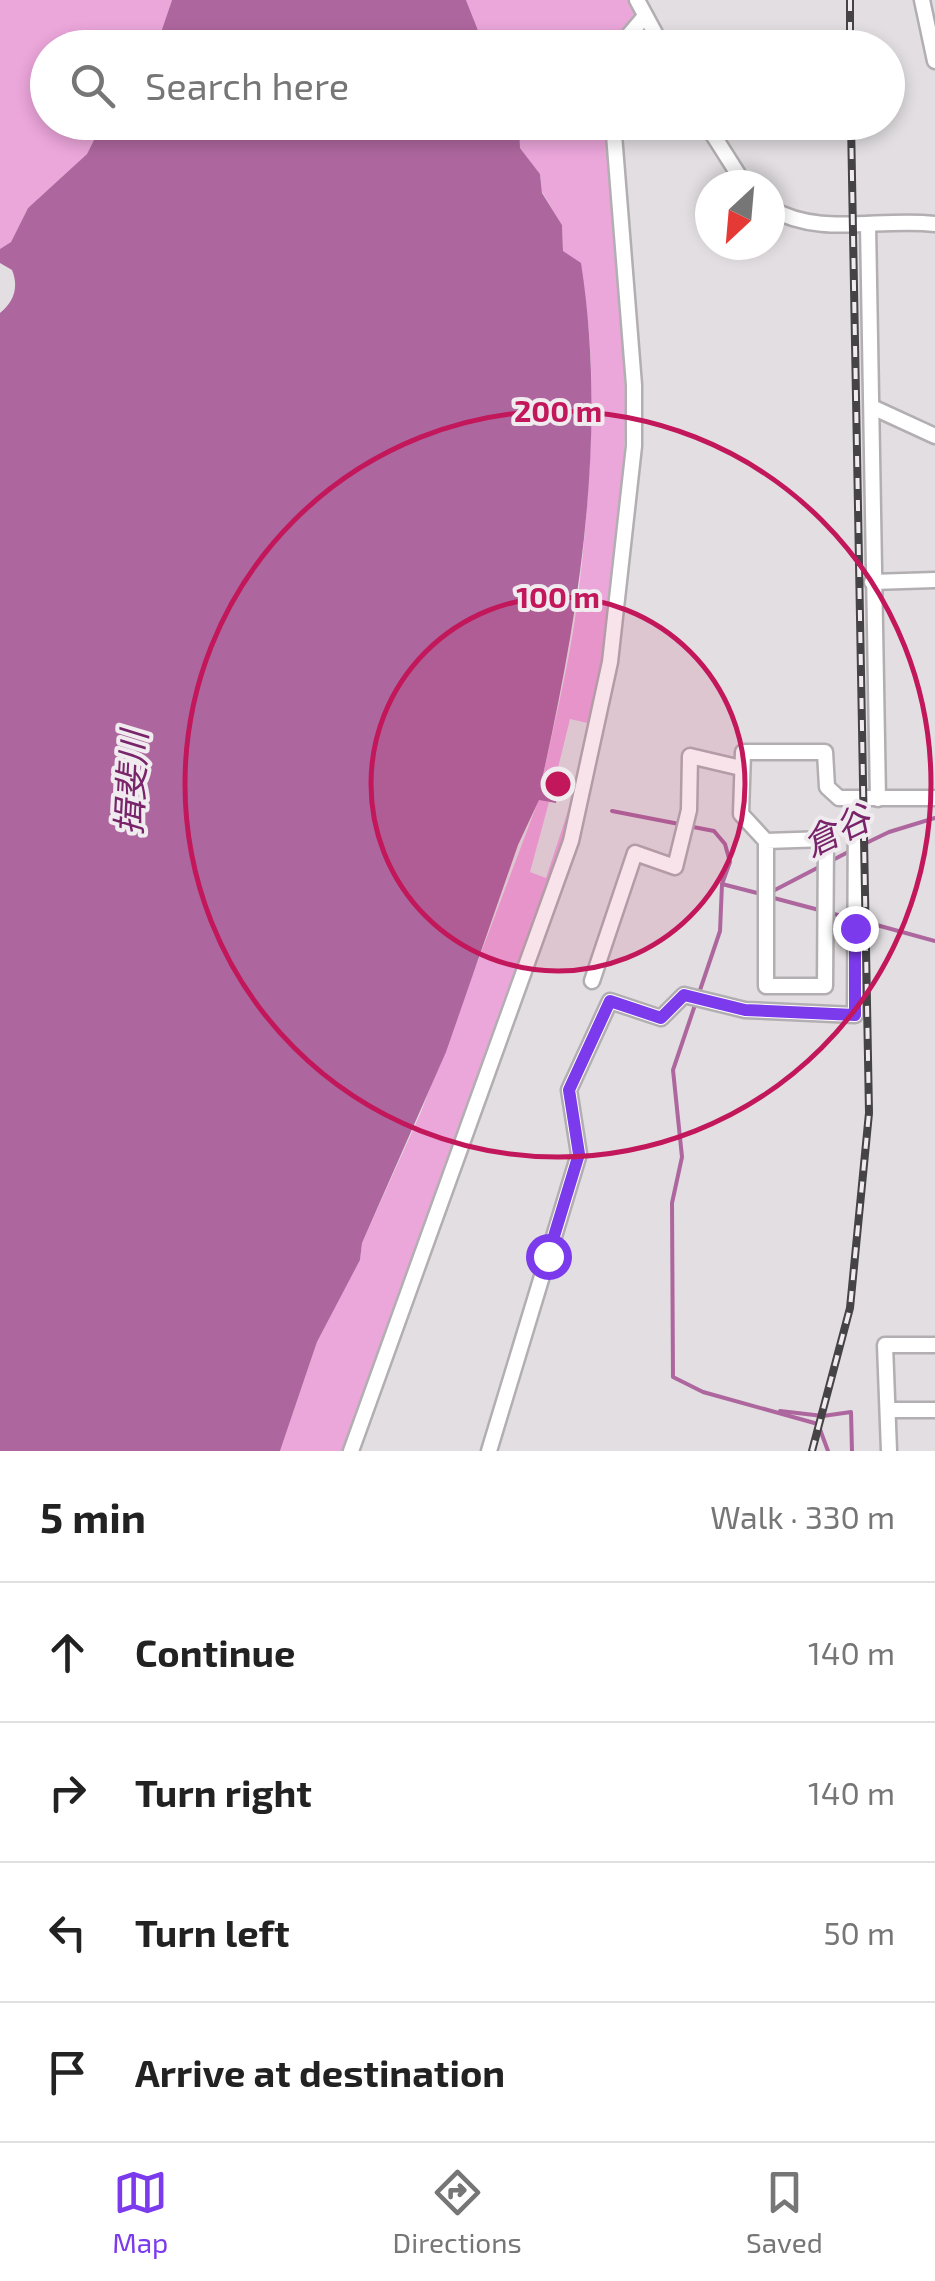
<!DOCTYPE html>
<html lang="en">
<head>
<meta charset="utf-8">
<style>
  body { margin:0; font-family:"Exo 2","Noto Sans JP",sans-serif; background:#f6f6f6; color:#222 }
  .compass { position:absolute; left:695px; top:170px; width:90px; height:90px; border-radius:50%; background:#fff; box-shadow:0 5px 15px #0003; rotate:206deg }
  .stop { position:absolute; width:30px; height:30px; margin:-22px; border:8px solid #7c3aed; border-radius:50%; background:#fff }
  .stop.end { background:#7c3aed; border-color:#fff; box-shadow:0 2px 10px #0008 }
  .list { margin:0; padding:0; list-style:none }
  h2 { display:flex; justify-content:space-between; align-items:center; height:130px; margin:0; padding:0 40px; font-size:42px }
  h2 small { font-size:32px; font-weight:400; color:#767676 }
  .list li { display:grid; grid-template-columns:65px 1fr auto; gap:30px; align-items:center; box-sizing:border-box; height:140px; padding:0 40px; border-top:2px solid #e0e0e0 }
  .list b { display:block; font-size:38px; white-space:nowrap }
  .list em { font-size:32px; font-style:normal; color:#767676 }
  .icon { flex:none; width:55px; height:55px; fill:none; stroke:currentColor; stroke-width:2; stroke-linecap:round; stroke-linejoin:round }
  .map { position:relative; flex:none; width:935px; height:1451px; overflow:hidden }
  .search { position:absolute; background:#fff; box-shadow:0 5px 15px #0003; left:30px; right:30px; top:30px; height:110px; display:flex; align-items:center; gap:25px; box-sizing:border-box; padding:0 35px; border-radius:55px; color:#767676; font-size:38px }
  .sheet { height:690px; background:#fff }
  nav { display:flex; justify-content:space-around; align-items:center; box-sizing:border-box; height:140px; border-top:2px solid #e0e0e0; background:#fff; font-size:28px; color:#767676 }
  nav a { display:grid; justify-items:center; gap:5px }
  nav .on { color:#7c3aed }
  .map>svg:first-child { display:block }
  .green { fill:#eba6da }
  .water { fill:#ae679e }
  .lines { fill:none; stroke-linecap:round; stroke-linejoin:round }
  .stream { stroke:#ae679e; stroke-width:4 }
  .minor-casing { stroke:#b2aeb1; stroke-width:19 }
  .minor { stroke:#fff; stroke-width:14 }
  .rail-casing { stroke:#454345; stroke-width:8 }
  .rail { stroke:#efebee; stroke-width:4; stroke-dasharray:11; stroke-linecap:butt }
  .route { stroke:#7c3aed; stroke-width:12 }
  .ring { fill:none; stroke:#c2185b; stroke-width:5 }
  .labels { text-anchor:middle; stroke-width:8; stroke-linejoin:round; paint-order:stroke }
  .water-label { font-size:35px; font-style:italic; fill:#79246a; stroke:#efebee }
  .centre { fill:#c2185b; stroke:#efebee; stroke-width:5 }
  .ring-label { font-size:30px; text-anchor:middle; font-weight:bold; fill:#c2185b; stroke:#efebee; stroke-width:8; stroke-linejoin:round; paint-order:stroke }
</style>
</head>
<body>
<div class="map">
<svg width="935" height="1451" viewBox="0 0 935 1451">
  <rect width="100%" height="100%" fill="#e2dee1"/>
  <g class="green">
    <polygon points="0,0 172,0 156,47 48,48 48,122 103,123 87,154 28,208 11,242 0,249"/>
    <polygon points="466,0 631,0 634,14 614,44 606,42 602,47 474,47 481,38"/>
    <path d="M519,123H604C614,216 625,311 625,405C626,530 601,654 583,777L577,776L588,723L570,719L553,788L541,785C553,728 568,670 576,612C585,548 612,290 563,251L562,225L542,192L540,174L520,148Z"/>
    <polygon points="539,799 549,802 530,872 546,878 570,805 575,807 342,1451 280,1451 317,1342 360,1260 362,1243 421,1112"/>
  </g>
  <g class="water">
    <polygon points="172,0 466,0 481,38 474,48 156,47"/>
    <path d="M103,122L519,123L520,148L540,174L542,193L562,225L563,251L581,263C608,437 579,614 541,784L558,789L556,803L539,800L518,845L446,1052L362,1243L360,1260L317,1342L280,1451H0V313C14,302 19,287 12,270L0,263V249L11,242L28,208L87,154Z"/>
  </g>
  <g class="lines">
    <g class="stream">
      <polyline points="612,811 679,824"/>
      <polyline points="688,826 714,831 725,844 730,862 722,884 720,931 673,1070 682,1157 672,1203 673,1377 703,1392 818,1424 828,1451"/>
      <polyline points="860,846 889,832 935,818"/>
      <polyline points="829,862 852,850"/>
      <polyline points="722,884 761,894"/>
      <polyline points="771,892 821,866"/>
      <polyline points="770,897 853,919"/>
      <polyline points="862,921 935,941"/>
      <polyline points="780,1411 823,1416 851,1412 852,1451"/>
    </g>
    <g class="minor-casing">
      <g id="minor">
        <polyline points="637,0 663,48"/>
        <polyline points="922,0 935,61"/>
        <polyline points="618,48 645,16"/>
        <polyline points="705,122 745,185"/>
        <path d="M770,208C821,238 879,217 935,224"/>
        <polyline points="868,224 878,799"/>
        <polyline points="872,407 935,436"/>
        <polyline points="872,582 935,580"/>
        <polyline points="766,841 826,839 825,986 766,986 766,841 741,814 743,752 825,752 827,787 839,798 935,798"/>
        <polyline points="592,981 635,853 675,867 689,810 690,756 741,768"/>
        <polyline points="888,1410 935,1410"/>
        <polyline points="351,1451 571,841 610,662 634,446 634,385 613,122"/>
        <polyline points="489,1451 579,1154 569,1090 610,1001 661,1018 684,995 745,1010 855,1015 856,801"/>
        <polyline points="889,1451 885,1345 935,1345"/>
      </g>
    </g>
    <use href="#minor" class="minor"/>
    <g class="rail-casing">
      <g id="rail">
        <polyline points="850,0 850,48"/>
        <polyline points="812,1451 850,1308 869,1113 851,122"/>
      </g>
    </g>
    <use href="#rail" class="rail"/>
  </g>
  <g class="lines">
    <polyline class="route" points="548,1256 579,1154 569,1090 610,1001 661,1018 684,995 745,1010 855,1015 855,928"/>
  </g>
  <circle cx="558" cy="784" r="187" fill="#c2185b" fill-opacity=".12"/>
  <g class="ring">
    <circle cx="558" cy="784" r="187"/>
    <circle cx="558" cy="784" r="373"/>
  </g>
  <g class="labels">
    <g class="water-label">
      <text transform="translate(132 783) rotate(-87)" y="12">揖斐川</text>
      <text transform="translate(837 831) rotate(-26)" y="12">倉谷</text>
    </g>
  </g>
  <circle cx="558" cy="784" r="15" class="centre"/>
  <g class="ring-label">
    <text x="558" y="422">200 m</text>
    <text x="558" y="608">100 m</text>
  </g>
</svg>
<svg class="compass" viewBox="-18 -18 36 36"><path d="M0-13l5 13h-10z" fill="#e53935"/><path d="M0 13l5-13h-10z" fill="#767676"/></svg>
<div class="stop" style="left:548px;top:1256px"></div>
<div class="stop end" style="left:855px;top:928px"></div>
<div class="search"><svg class="icon" aria-label="search" viewBox="0 0 24 24"><circle cx="10" cy="10" r="6"/><path d="M15 15l6 6"/></svg>Search here</div>
</div>
<section class="sheet">
<h2>5 min<small>Walk · 330 m</small></h2>
<ul class="list">
<li><svg class="icon" aria-label="ahead" viewBox="0 0 24 24"><path d="M12 20V5M6 11l6-6 6 6"/></svg><div><b>Continue</b></div><em>140 m</em></li>
<li><svg class="icon" aria-label="right" viewBox="0 0 24 24"><path d="M7 20v-9h11M14 6l5 5-5 5"/></svg><div><b>Turn right</b></div><em>140 m</em></li>
<li><svg class="icon" aria-label="left" viewBox="0 0 24 24"><path d="M17 20v-9H6M10 6l-5 5 5 5"/></svg><div><b>Turn left</b></div><em>50 m</em></li>
<li><svg class="icon" aria-label="arrive" viewBox="0 0 24 24"><path d="M6 21V4h12l-3 4 3 4H6"/></svg><div><b>Arrive at destination</b></div></li>
</ul>
</section>
<nav>
<a class="on"><svg class="icon" aria-label="map" viewBox="0 0 24 24"><path d="M3 6l6-2 6 2 6-2v14l-6 2-6-2-6 2zM9 4v14M15 6v14"/></svg>Map</a>
<a><svg class="icon" aria-label="directions" viewBox="0 0 24 24"><path d="M12 3l9 9-9 9-9-9zM9 14v-3h6M13 9l2 2-2 2"/></svg>Directions</a>
<a><svg class="icon" aria-label="saved" viewBox="0 0 24 24"><path d="M7 4h10v16l-5-4-5 4z"/></svg>Saved</a>
</nav>
</body>
</html>
